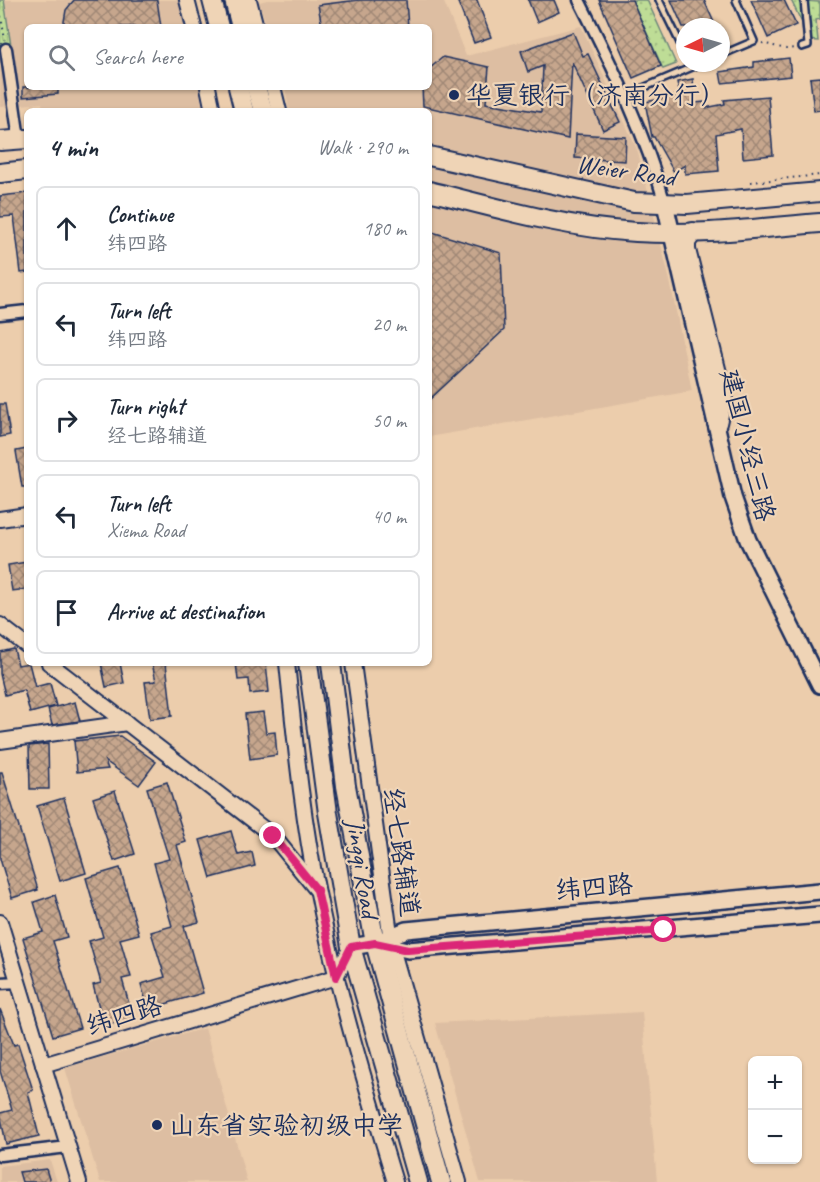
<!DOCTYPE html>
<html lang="en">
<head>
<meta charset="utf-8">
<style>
  body { margin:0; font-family:Caveat,"LXGW WenKai TC",sans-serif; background:#f6f6f7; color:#1f2937 }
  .controls { position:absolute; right:18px; bottom:18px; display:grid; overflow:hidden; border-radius:9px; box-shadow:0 2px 4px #0004 }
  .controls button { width:54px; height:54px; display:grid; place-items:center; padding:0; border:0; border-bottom:2px solid #e0e1e3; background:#fff; color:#1f2937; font:30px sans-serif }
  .compass { position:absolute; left:676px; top:18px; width:54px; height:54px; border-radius:50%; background:#fff; box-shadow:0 2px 4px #0004; rotate:265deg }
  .stop { position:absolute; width:18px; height:18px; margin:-14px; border:4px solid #db2777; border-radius:50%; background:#fff }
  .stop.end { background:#db2777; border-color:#fff; box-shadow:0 2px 6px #0008 }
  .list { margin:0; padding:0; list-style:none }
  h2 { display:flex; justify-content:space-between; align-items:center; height:78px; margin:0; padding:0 24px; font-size:26px }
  h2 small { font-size:20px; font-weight:400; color:#747a83 }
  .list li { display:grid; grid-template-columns:39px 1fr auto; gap:18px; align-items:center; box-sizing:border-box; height:84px; margin:0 12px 12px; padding:0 12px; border:2px solid #e0e1e3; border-radius:9px }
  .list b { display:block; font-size:22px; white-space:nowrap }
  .list p { margin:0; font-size:20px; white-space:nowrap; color:#747a83 }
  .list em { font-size:20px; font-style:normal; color:#747a83 }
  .icon { flex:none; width:33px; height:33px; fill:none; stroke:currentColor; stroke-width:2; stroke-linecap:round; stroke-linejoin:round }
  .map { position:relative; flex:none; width:820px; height:1182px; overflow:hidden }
  .search { position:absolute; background:#fff; box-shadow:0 2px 4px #0004; left:24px; top:24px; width:408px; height:66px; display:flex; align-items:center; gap:15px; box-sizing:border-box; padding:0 21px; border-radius:9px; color:#747a83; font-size:22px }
  .panel { position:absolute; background:#fff; box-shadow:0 2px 4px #0004; left:24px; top:108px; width:408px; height:558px; border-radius:9px }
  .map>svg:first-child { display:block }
  .built { fill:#ddbea2 }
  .grass { fill:url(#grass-dots); stroke:#6c867a; stroke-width:1.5 }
  .park { fill:url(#park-tufts); stroke:#6c867a; stroke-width:1.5 }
  .building { fill:url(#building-cross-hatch); stroke:#1b2f5e; stroke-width:1.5 }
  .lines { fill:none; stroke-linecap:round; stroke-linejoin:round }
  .service-casing { stroke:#1b2f5e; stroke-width:10 }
  .minor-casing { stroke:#1b2f5e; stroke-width:15 }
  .tertiary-casing { stroke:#1b2f5e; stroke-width:18 }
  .secondary-casing { stroke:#1b2f5e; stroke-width:20 }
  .primary-casing { stroke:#1b2f5e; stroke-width:22 }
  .trunk-casing { stroke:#1b2f5e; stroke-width:22 }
  .path { stroke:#1b2f5e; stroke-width:2; stroke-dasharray:1.5 4.5; stroke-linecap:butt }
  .service { stroke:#efd4b6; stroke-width:5 }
  .minor { stroke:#efd4b6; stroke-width:10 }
  .tertiary { stroke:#efd4b6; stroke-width:14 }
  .secondary { stroke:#efd4b6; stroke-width:15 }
  .primary { stroke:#efd4b6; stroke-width:18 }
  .trunk { stroke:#efd4b6; stroke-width:18 }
  .route { stroke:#db2777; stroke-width:8 }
  .poi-dot { fill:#1b2f5e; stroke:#efd4b6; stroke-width:2 }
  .labels { text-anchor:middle; stroke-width:4.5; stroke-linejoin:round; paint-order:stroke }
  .poi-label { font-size:26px; fill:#1b2f5e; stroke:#efd4b6; text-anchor:start }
  .street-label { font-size:26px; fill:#1b2f5e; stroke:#efd4b6 }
</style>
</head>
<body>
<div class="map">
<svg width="820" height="1182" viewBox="0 0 820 1182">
  <defs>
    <pattern id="grass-dots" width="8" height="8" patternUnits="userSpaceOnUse" patternTransform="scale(1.5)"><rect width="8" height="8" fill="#bedd96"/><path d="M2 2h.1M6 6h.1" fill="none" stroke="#a3be84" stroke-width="1.8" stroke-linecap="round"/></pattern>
    <pattern id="park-tufts" width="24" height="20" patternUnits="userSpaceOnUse" patternTransform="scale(1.5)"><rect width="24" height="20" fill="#bedd96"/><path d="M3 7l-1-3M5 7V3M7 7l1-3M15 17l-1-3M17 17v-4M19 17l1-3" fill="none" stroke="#a3be84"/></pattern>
    <pattern id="building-cross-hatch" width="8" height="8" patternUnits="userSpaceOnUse" patternTransform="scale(1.5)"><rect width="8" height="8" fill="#c6a68d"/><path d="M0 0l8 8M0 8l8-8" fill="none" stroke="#a08876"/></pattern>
  </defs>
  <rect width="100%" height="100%" fill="#eccdac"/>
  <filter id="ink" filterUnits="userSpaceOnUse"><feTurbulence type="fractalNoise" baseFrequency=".0167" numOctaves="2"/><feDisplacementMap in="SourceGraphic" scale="12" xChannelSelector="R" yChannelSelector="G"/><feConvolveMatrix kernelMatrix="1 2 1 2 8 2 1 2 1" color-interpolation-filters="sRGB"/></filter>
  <g filter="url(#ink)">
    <g class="built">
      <polygon points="1,0 179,0 185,27 27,27 27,87 199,87 203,111 43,111 42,103 0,107"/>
      <polygon points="267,0 443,0 466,56 581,26 638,152 670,281 692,391 429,437 429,111 289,111 285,87 429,87 429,27 267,27 259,2"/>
      <polygon points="642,1012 657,1182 480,1182 435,1023"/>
      <polygon points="205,1028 247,1182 100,1182 65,1068"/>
      <polygon points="50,1160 57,1182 0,1182 0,1166"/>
    </g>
    <g class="grass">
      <polygon points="632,0 647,0 676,64 663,69"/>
      <polygon points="791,0 820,2 820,19 816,20 818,41 804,40 802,23"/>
    </g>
    <polygon class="park" points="0,0 4,0 11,46 0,48"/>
    <g class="building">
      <polygon points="74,0 157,0 161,27 63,27 66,10"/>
      <polygon points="359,0 406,0 408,27 322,27 318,5"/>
      <polygon points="457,0 477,0 491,37 474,43"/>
      <polygon points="528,0 554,0 559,12 537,22"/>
      <polygon points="599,0 632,0 661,66 633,78"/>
      <polygon points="671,0 704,0 716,27 683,27"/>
      <polygon points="751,0 784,0 796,25 768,38"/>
      <polygon points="573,32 583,56 588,54 620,122 603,130 572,62 568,139 423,106 422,87 429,87 429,69 443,57 489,67 486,103 541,112 543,66 528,72 521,51"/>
      <polygon points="789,58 791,76 722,83 720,72 754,67 754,62"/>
      <polygon points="820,77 820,110 814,111 810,78"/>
      <polygon points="693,79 695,103 704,102 705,108 725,104 724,100 768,96 773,155 743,158 741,129 716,134 719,171 685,174 685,165 674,172 654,137 652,137 645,102 680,95 677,82"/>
      <polygon points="23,87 58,87 58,94 23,97"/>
      <polygon points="576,134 626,137 625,161 575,158"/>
      <polygon points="27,193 27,272 21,273 14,216 0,217 0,196"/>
      <polygon points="429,231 501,253 504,330 429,400"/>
      <polygon points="0,404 5,404 10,435 0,437"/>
      <polygon points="27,449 27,487 22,487 16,451"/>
      <polygon points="27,562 27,589 12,591 8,565"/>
      <polygon points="14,649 18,665 29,663 35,687 50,683 56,706 30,713 24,690 5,695 0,674 0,652"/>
      <polygon points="101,663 120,663 124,683 106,687"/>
      <polygon points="152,663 166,663 172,716 150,719 145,682 156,681"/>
      <polygon points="236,663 266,663 269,692 250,694 249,679 238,680"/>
      <polygon points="75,702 80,721 52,725 48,709"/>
      <polygon points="263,712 266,733 275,732 277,755 250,759 245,714"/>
      <polygon points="120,736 156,762 139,785 105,761 108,769 77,772 74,741"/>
      <polygon points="48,744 49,789 30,789 29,746"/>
      <polygon points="0,772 2,772 38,890 12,898 0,859"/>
      <polygon points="167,782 186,842 177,845 199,922 184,926 203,993 148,1009 141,984 165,977 151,932 172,926 154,863 169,859 147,788"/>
      <polygon points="115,791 135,854 114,861 93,798"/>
      <polygon points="64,798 86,873 60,881 37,806"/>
      <polygon points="231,831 238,855 252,852 255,866 211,878 200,840"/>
      <polygon points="120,868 139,934 120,939 131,977 122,979 133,1018 104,1026 93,985 101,983 89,941 103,937 86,878"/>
      <polygon points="55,895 67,937 53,941 80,1028 53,1036 23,938 43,932 34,902"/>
      <polygon points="0,1009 14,1045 18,1044 33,1090 28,1092 39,1136 6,1144 0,1113 12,1110 0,1071"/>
      <polygon points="46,1169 50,1182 22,1182 19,1172"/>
    </g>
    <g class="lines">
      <g class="service-casing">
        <g id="service">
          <polyline points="659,0 685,53"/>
          <polyline points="802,47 808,45 804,0"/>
          <polyline points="721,55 754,41 736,0"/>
          <polyline points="624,96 702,63"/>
        </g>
      </g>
      <g class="minor-casing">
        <g id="minor">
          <path d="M579,0C612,65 645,133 665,204"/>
          <polyline points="6,49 19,139"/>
          <polyline points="0,314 27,311"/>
          <polyline points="0,983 19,982"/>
          <polyline points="0,1155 68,1147"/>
        </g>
      </g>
      <g class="tertiary-casing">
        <g id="tertiary">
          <polyline points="187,0 194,27"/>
          <polyline points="249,0 256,27"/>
          <polyline points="208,87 213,111"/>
          <polyline points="273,87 279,111"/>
          <polyline points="0,519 27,515"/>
          <polyline points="0,625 27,646"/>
          <polyline points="49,663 273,836 316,889"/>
          <path d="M287,663C295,740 302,817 318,893C337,991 366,1086 395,1182"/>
          <polyline points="353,663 392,948 459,1182"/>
          <polyline points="0,741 127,723"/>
          <polyline points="0,922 79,1182"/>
          <polyline points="43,1065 336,977 351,947"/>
        </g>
      </g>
      <g class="secondary-casing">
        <g id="secondary">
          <polyline points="665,204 733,497 748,540 820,685"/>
          <polyline points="375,943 408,950 820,915"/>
          <polyline points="351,947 375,943 406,930 820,891"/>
        </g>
      </g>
      <g class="primary-casing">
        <g id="primary">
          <polyline points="212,0 219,27"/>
          <polyline points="234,0 241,27"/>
          <polyline points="238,87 244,111"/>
          <polyline points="256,87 263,111"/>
          <polyline points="308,663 328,813 351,947 418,1182"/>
          <polyline points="331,663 346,786 375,943 441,1182"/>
        </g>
      </g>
      <g class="trunk-casing">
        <g id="trunk">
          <polyline points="0,141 27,139"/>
          <polyline points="429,156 634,202 687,204 820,192"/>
          <polyline points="0,173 27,170"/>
          <path d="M429,191C497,208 566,228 636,232C698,236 759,228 820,223"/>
          <polyline points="693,232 686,242 686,250 723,397 717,423"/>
        </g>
      </g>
      <g class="path">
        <polyline points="0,10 5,40"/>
        <polyline points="762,43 786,49 795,48"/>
        <polyline points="751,182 820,175"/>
      </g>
      <use href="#service" class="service"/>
      <use href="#minor" class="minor"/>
      <use href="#tertiary" class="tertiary"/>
      <use href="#secondary" class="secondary"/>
      <use href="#primary" class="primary"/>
      <use href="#trunk" class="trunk"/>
    </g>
  </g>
  <g class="lines" filter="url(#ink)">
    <polyline class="route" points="273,836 317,890 336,977 351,947 375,943 408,950 664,930"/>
  </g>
  <g class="poi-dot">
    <circle cx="454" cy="95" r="6"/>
    <circle cx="157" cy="1125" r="6"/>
  </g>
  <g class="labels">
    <g class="poi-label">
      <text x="466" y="104">华夏银行（济南分行）</text>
      <text x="169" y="1134">山东省实验初级中学</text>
    </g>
    <g class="street-label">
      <text transform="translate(626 170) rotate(8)" y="9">Weier Road</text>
      <text transform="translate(748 445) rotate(76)" y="9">建国小经三路</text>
      <text transform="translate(402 852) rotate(82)" y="9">经七路辅道</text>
      <text transform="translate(363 868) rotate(81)" y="9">Jingqi Road</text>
      <text transform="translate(594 887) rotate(-5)" y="9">纬四路</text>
      <text transform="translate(124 1015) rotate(-17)" y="9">纬四路</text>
    </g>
  </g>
</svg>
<div class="controls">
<button>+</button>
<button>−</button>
</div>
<svg class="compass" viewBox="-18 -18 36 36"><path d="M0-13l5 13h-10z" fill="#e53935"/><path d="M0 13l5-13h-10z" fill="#747a83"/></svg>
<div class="stop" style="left:664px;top:930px"></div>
<div class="stop end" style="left:273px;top:836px"></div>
<div class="search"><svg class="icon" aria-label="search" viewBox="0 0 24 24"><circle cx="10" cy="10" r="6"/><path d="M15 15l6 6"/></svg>Search here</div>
<section class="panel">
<h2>4 min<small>Walk · 290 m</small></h2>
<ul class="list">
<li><svg class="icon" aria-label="ahead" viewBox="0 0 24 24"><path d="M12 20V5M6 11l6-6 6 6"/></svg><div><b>Continue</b><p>纬四路</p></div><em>180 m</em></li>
<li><svg class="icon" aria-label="left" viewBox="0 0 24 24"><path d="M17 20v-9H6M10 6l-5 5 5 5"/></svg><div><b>Turn left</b><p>纬四路</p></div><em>20 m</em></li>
<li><svg class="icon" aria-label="right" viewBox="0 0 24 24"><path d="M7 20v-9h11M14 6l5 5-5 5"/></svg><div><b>Turn right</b><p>经七路辅道</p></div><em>50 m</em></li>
<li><svg class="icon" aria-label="left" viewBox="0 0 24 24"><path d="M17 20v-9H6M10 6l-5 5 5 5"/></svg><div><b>Turn left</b><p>Xiema Road</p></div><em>40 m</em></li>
<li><svg class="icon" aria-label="arrive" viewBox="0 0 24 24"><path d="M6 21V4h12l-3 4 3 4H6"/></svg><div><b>Arrive at destination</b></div></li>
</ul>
</section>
</div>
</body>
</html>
